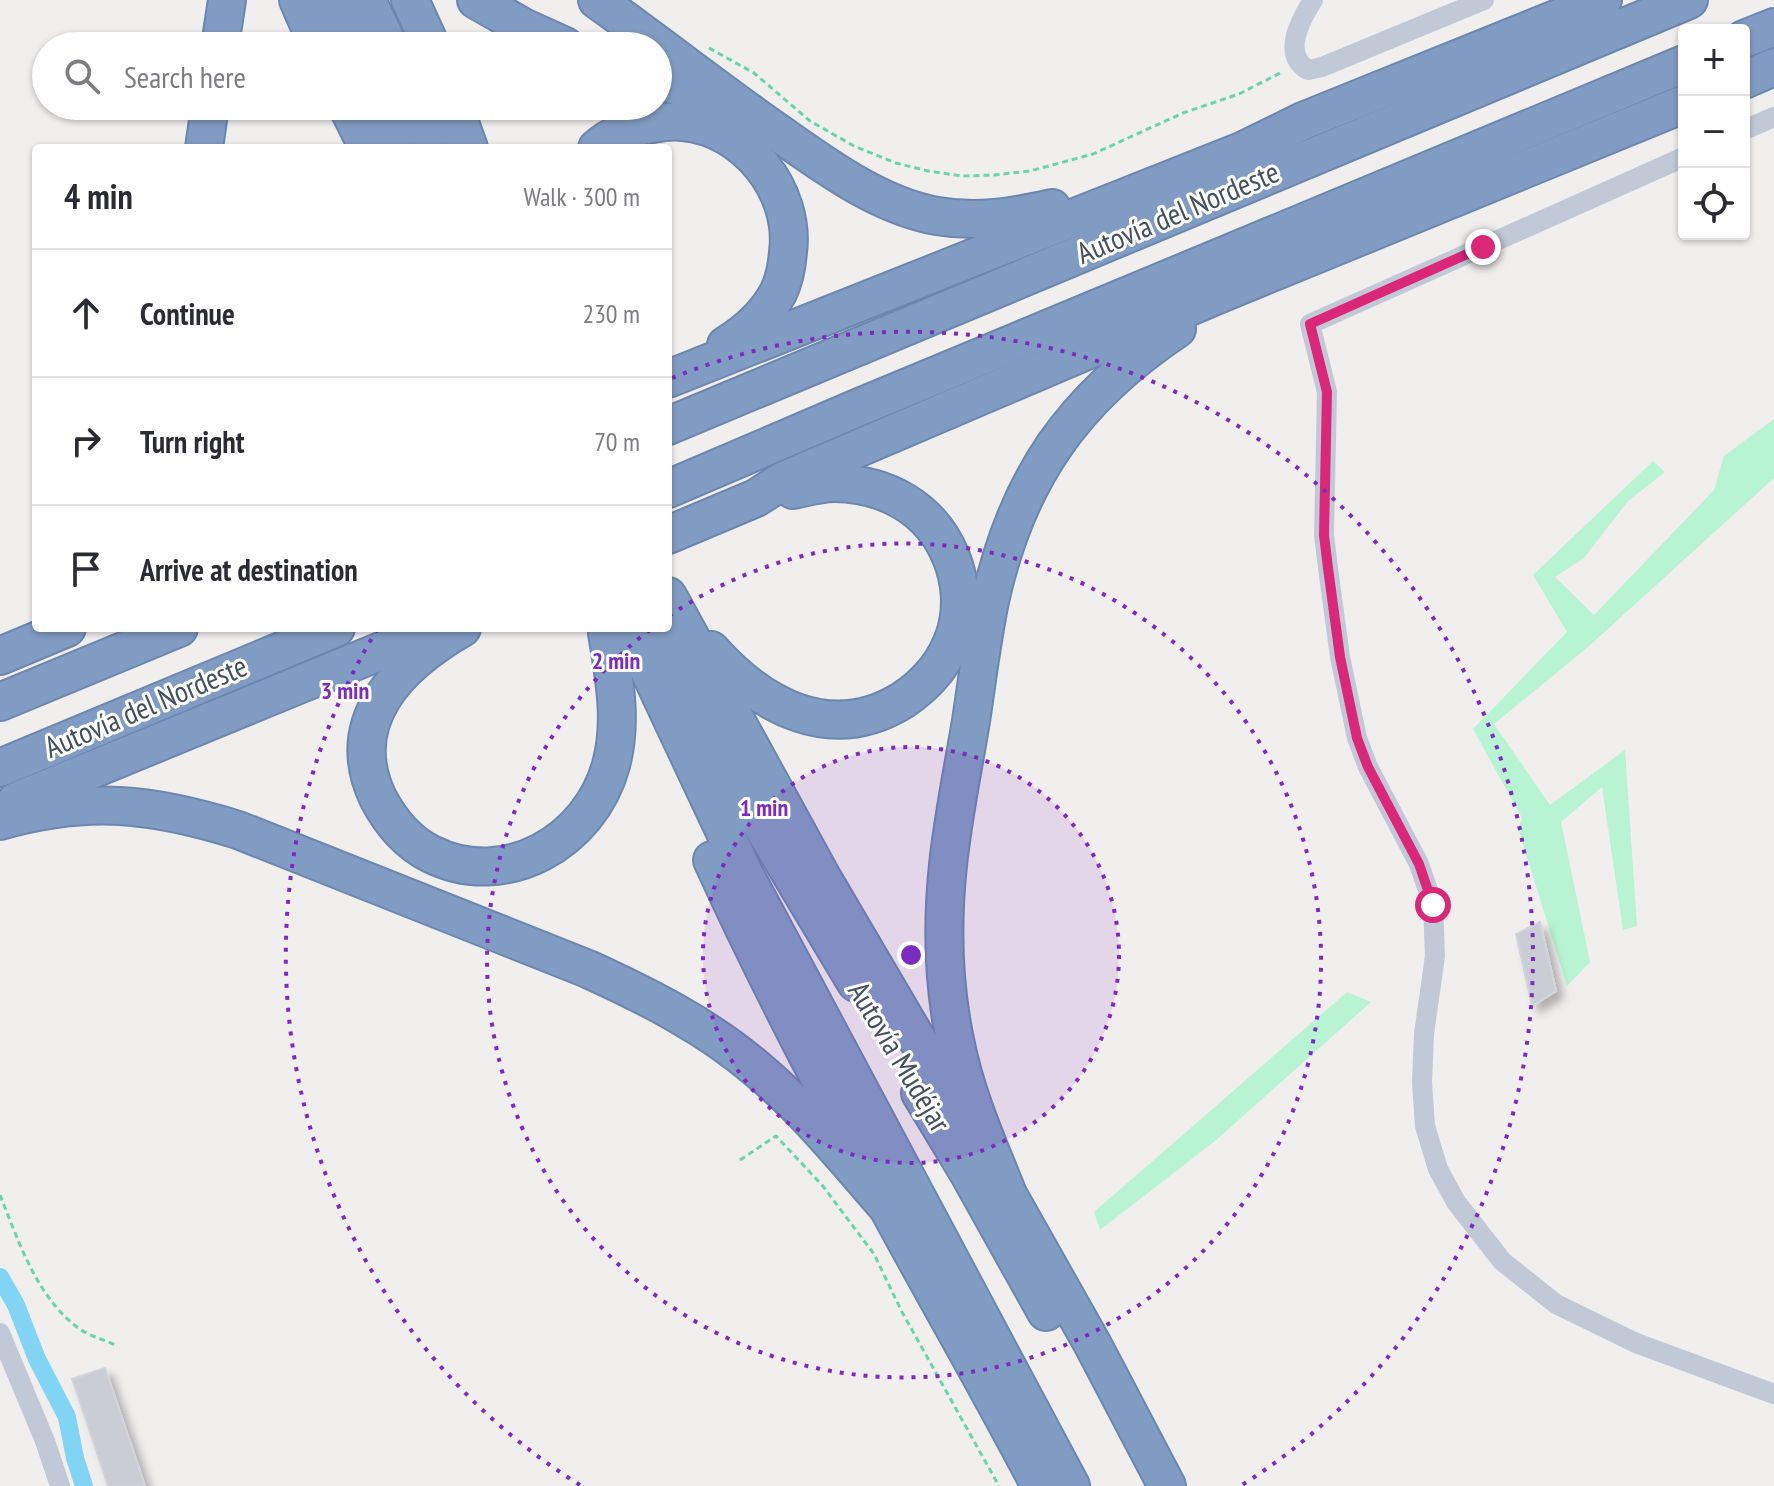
<!DOCTYPE html>
<html lang="en">
<head>
<meta charset="utf-8">
<style>
  body { margin:0; font-family:"PT Sans Narrow",sans-serif; background:#f7f7f7; color:#2b2b33 }
  .controls { position:absolute; right:24px; top:24px; display:grid; overflow:hidden; border-radius:8px; box-shadow:0 2px 6px #0004 }
  .controls button { width:72px; height:72px; display:grid; place-items:center; padding:0; border:0; border-bottom:2px solid #e1e1e2; background:#fff; color:#2b2b33; font:40px sans-serif }
  .stop { position:absolute; width:24px; height:24px; margin:-18px; border:6px solid #db2777; border-radius:50%; background:#fff }
  .stop.end { background:#db2777; border-color:#fff; box-shadow:0 2px 8px #0008 }
  .list { margin:0; padding:0; list-style:none }
  h2 { display:flex; justify-content:space-between; align-items:center; height:104px; margin:0; padding:0 32px; font-size:34px }
  h2 small { font-size:26px; font-weight:400; color:#7c7c81 }
  .list li { display:grid; grid-template-columns:52px 1fr auto; gap:24px; align-items:center; box-sizing:border-box; height:128px; padding:0 32px; border-top:2px solid #e1e1e2 }
  .list b { display:block; font-size:30px; white-space:nowrap }
  .list em { font-size:26px; font-style:normal; color:#7c7c81 }
  .icon { flex:none; width:44px; height:44px; fill:none; stroke:currentColor; stroke-width:2; stroke-linecap:round; stroke-linejoin:round }
  .map { position:relative; flex:none; width:1774px; height:1486px; overflow:hidden }
  .search { position:absolute; background:#fff; box-shadow:0 2px 6px #0004; left:32px; top:32px; width:640px; height:88px; display:flex; align-items:center; gap:20px; box-sizing:border-box; padding:0 28px; border-radius:44px; color:#7c7c81; font-size:30px }
  .panel { position:absolute; background:#fff; box-shadow:0 2px 6px #0004; left:32px; top:144px; width:640px; height:488px; border-radius:8px }
  .map>svg:first-child { display:block }
  .green { fill:#b8f3d3 }
  .lines { fill:none; stroke-linecap:round; stroke-linejoin:round }
  .canal { stroke:#81d4f4; stroke-width:18 }
  .building { fill:#cacdd4; stroke:#d2d4db; stroke-width:2; filter:url(#shadow) }
  .motorway-casing { stroke:#6c87ae; stroke-width:40 }
  .path { stroke:#6dd4a9; stroke-width:3; stroke-dasharray:6 4; stroke-linecap:butt }
  .minor { stroke:#c0c9d5; stroke-width:20 }
  .motorway { stroke:#819cc2; stroke-width:36 }
  .route { stroke:#db2777; stroke-width:10 }
  .ring { fill:none; stroke:#7b2cbf; stroke-width:4; stroke-dasharray:4 8 }
  .labels { text-anchor:middle; stroke-width:6; stroke-linejoin:round; paint-order:stroke }
  .street-label { font-size:30px; fill:#45505e; stroke:#fff }
  .centre { fill:#7b2cbf; stroke:#fff; stroke-width:4 }
  .ring-label { font-size:24px; text-anchor:middle; font-weight:bold; fill:#7b2cbf; stroke:#fff; stroke-width:6; stroke-linejoin:round; paint-order:stroke }
</style>
</head>
<body>
<div class="map">
<svg width="1774" height="1486" viewBox="0 0 1774 1486">
  <defs>
    <filter id="shadow"><feDropShadow dx="7" dy="7" stdDeviation="4" flood-color="#0004"/></filter>
  </defs>
  <rect width="100%" height="100%" fill="#f1eeee"/>
  <g class="green">
    <polygon points="1774,419 1774,478 1588,647 1494,724 1550,805 1625,750 1637,926 1623,930 1602,787 1561,822 1590,962 1567,986 1518,828 1522,818 1473,729 1567,632 1533,575 1653,461 1665,472 1628,501 1584,558 1555,577 1594,615 1714,490 1724,456"/>
    <polygon points="1347,992 1371,1002 1215,1141 1100,1230 1094,1212"/>
  </g>
  <g class="lines">
    <polyline class="canal" points="0,1277 16,1305 37,1359 67,1417 75,1458 84,1486"/>
  </g>
  <g class="building">
    <polygon points="1540,922 1556,991 1532,1006 1516,934"/>
    <polygon points="105,1368 145,1486 108,1486 72,1379"/>
  </g>
  <g class="lines">
    <g class="motorway-casing">
      <g id="motorway">
        <polyline points="298,0 318,46"/>
        <polyline points="333,0 355,46"/>
        <polyline points="367,0 389,46"/>
        <polyline points="410,0 431,46"/>
        <polyline points="476,0 525,28 565,46"/>
        <path d="M597,0C659,44 718,91 780,134C827,167 880,206 937,216C978,223 1012,217 1052,208"/>
        <polyline points="1744,39 1774,27"/>
        <polyline points="220,46 227,0"/>
        <polyline points="658,80 715,98"/>
        <polyline points="1744,80 1774,67"/>
        <polyline points="347,106 368,148"/>
        <polyline points="383,106 403,148"/>
        <polyline points="416,106 435,148"/>
        <polyline points="454,106 469,148"/>
        <polyline points="204,148 210,106"/>
        <path d="M597,148C613,134 632,127 653,124C663,122 673,121 683,122C745,127 796,191 788,252C787,265 784,281 778,293C766,315 747,332 726,345"/>
        <polyline points="668,379 1244,150 1303,121 1603,0"/>
        <polyline points="668,426 1689,0"/>
        <polyline points="668,489 855,409 1684,64"/>
        <polyline points="668,535 756,498 784,480 1215,296 1684,104"/>
        <polyline points="668,596 823,879 961,1114"/>
        <path d="M462,628C400,664 341,720 378,798C390,821 407,842 431,854C505,891 590,842 611,765C623,721 614,677 607,633"/>
        <polyline points="629,628 745,875 1071,1486"/>
        <polyline points="661,633 756,816 856,983"/>
        <path d="M711,650C761,706 831,745 903,700C927,684 946,662 955,634C963,609 961,581 951,557C931,508 886,484 835,483C821,483 807,487 793,490"/>
        <polyline points="0,656 67,628"/>
        <polyline points="0,702 179,628"/>
        <polyline points="0,768 336,628"/>
        <polyline points="16,801 437,628"/>
        <path d="M0,821C88,796 152,803 238,830L588,969C647,996 707,1026 757,1069C806,1110 846,1160 888,1208"/>
        <path d="M712,860C766,979 827,1094 888,1208C938,1301 991,1392 1040,1486"/>
        <polyline points="920,1093 969,1174 1046,1312"/>
        <polyline points="993,1168 1093,1345 1167,1486"/>
        <path d="M1006,1189C986,1140 965,1092 955,1040C943,983 942,922 948,865C953,817 963,769 971,721C977,681 982,640 990,601C1017,478 1074,398 1177,329"/>
      </g>
    </g>
    <g class="path">
      <polyline points="709,48 754,73 810,121 854,146 896,163 928,171 962,176 994,175 1030,171 1093,154 1183,113 1239,94 1282,72"/>
      <polyline points="740,1160 776,1136 822,1185 874,1254 902,1312 999,1486"/>
      <path d="M0,1195C19,1242 37,1299 81,1330C91,1336 104,1340 116,1345"/>
    </g>
    <g class="minor">
      <path d="M1313,0C1301,19 1281,54 1308,70L1322,67L1484,0"/>
      <polyline points="1744,130 1774,117"/>
      <polyline points="1684,157 1310,324 1327,392 1324,535 1328,568 1340,657 1357,738 1368,767 1419,864 1433,905 1435,956 1424,1034 1422,1082 1425,1126 1438,1169 1456,1202 1502,1261 1556,1304 1636,1343 1774,1394"/>
      <polyline points="0,1333 45,1441 60,1486"/>
    </g>
    <use href="#motorway" class="motorway"/>
  </g>
  <g class="lines">
    <polyline class="route" points="1433,905 1419,864 1368,767 1357,738 1340,657 1328,568 1324,535 1327,392 1310,324 1483,247"/>
  </g>
  <circle cx="911" cy="955" r="208" fill="#7b2cbf" fill-opacity=".12"/>
  <g class="ring">
    <circle cx="911" cy="955" r="208"/>
    <path d="M669 616A417 417 0 1 1 651 629"/>
    <path d="M580 1485A625 625 0 0 1 378 628M672 378A625 625 0 0 1 1242 1485"/>
  </g>
  <g class="labels">
    <g class="street-label">
      <text transform="translate(1178 213) rotate(-23)" y="10">Autovía del Nordeste</text>
      <text transform="translate(146 707) rotate(-23)" y="10">Autovía del Nordeste</text>
      <text transform="translate(899 1057) rotate(59)" y="10">Autovía Mudéjar</text>
    </g>
  </g>
  <circle cx="911" cy="955" r="12" class="centre"/>
  <g class="ring-label">
    <text x="616" y="669">2 min</text>
    <text x="345" y="699">3 min</text>
    <text x="764" y="816">1 min</text>
  </g>
</svg>
<div class="controls">
<button>+</button>
<button>−</button>
<button><svg class="icon" aria-label="locate" viewBox="0 0 24 24"><circle cx="12" cy="12" r="6"/><path d="M12 2v4M12 18v4M2 12h4M18 12h4"/></svg></button>
</div>
<div class="stop" style="left:1433px;top:905px"></div>
<div class="stop end" style="left:1483px;top:247px"></div>
<div class="search"><svg class="icon" aria-label="search" viewBox="0 0 24 24"><circle cx="10" cy="10" r="6"/><path d="M15 15l6 6"/></svg>Search here</div>
<section class="panel">
<h2>4 min<small>Walk · 300 m</small></h2>
<ul class="list">
<li><svg class="icon" aria-label="ahead" viewBox="0 0 24 24"><path d="M12 20V5M6 11l6-6 6 6"/></svg><div><b>Continue</b></div><em>230 m</em></li>
<li><svg class="icon" aria-label="right" viewBox="0 0 24 24"><path d="M7 20v-9h11M14 6l5 5-5 5"/></svg><div><b>Turn right</b></div><em>70 m</em></li>
<li><svg class="icon" aria-label="arrive" viewBox="0 0 24 24"><path d="M6 21V4h12l-3 4 3 4H6"/></svg><div><b>Arrive at destination</b></div></li>
</ul>
</section>
</div>
</body>
</html>
